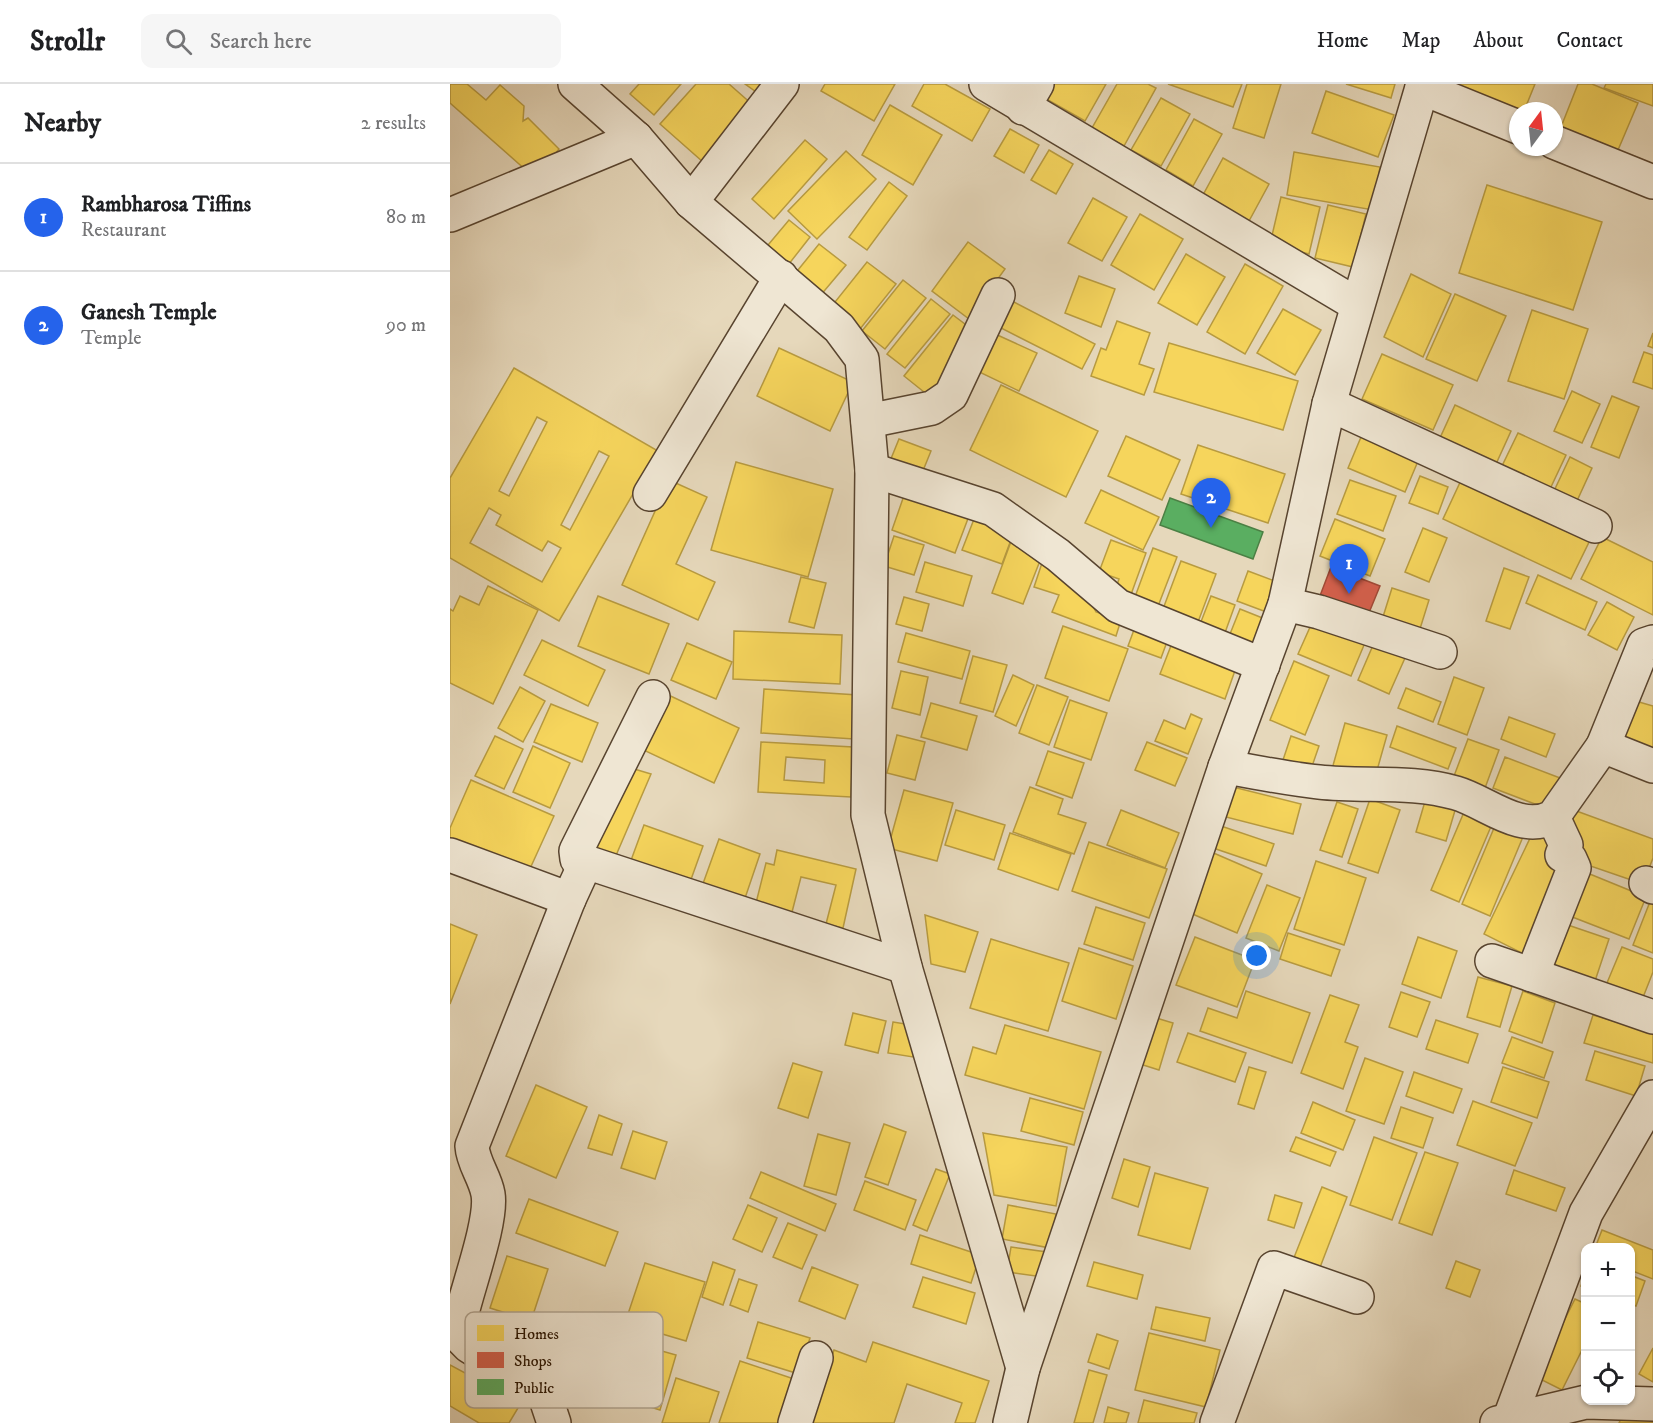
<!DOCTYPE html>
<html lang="en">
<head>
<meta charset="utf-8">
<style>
  body { margin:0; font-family:"IM FELL DW Pica",serif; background:#f6f6f6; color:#202124 }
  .controls { position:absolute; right:18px; bottom:18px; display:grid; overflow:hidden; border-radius:12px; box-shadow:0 2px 4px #0004 }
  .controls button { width:54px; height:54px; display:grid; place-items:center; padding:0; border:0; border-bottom:2px solid #e0e0e0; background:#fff; color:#202124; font:30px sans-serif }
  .compass { position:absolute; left:1059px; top:18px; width:54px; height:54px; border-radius:50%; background:#fff; box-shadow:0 2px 4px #0004; rotate:15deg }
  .you { position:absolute; left:807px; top:872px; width:21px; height:21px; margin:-15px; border:4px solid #fff; border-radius:50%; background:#1a73e8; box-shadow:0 0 0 9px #1a73e833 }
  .badge { display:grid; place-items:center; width:39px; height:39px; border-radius:50%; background:#2563eb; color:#fff; font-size:20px; font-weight:700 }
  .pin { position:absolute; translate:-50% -50px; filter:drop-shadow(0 2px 3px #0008) }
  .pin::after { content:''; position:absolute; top:32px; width:21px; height:18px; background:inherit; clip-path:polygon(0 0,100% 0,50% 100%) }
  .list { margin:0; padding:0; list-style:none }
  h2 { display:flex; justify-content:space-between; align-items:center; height:78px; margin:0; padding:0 24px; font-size:26px }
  h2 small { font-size:20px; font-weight:400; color:#757577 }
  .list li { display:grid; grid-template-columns:39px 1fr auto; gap:18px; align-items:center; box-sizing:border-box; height:108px; padding:0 24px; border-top:2px solid #e0e0e0 }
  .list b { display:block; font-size:22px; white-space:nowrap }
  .list p { margin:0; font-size:20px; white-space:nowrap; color:#757577 }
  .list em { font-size:20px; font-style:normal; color:#757577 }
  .icon { flex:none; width:33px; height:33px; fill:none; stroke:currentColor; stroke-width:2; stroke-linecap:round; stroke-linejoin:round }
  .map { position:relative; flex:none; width:1203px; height:1339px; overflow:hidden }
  header { display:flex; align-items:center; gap:36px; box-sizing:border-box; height:84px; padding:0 30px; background:#fff; border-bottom:2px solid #e0e0e0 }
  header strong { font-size:28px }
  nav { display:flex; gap:33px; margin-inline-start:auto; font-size:21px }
  .search { width:420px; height:54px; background:#f6f6f6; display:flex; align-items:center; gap:15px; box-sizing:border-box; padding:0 21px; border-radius:12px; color:#757577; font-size:22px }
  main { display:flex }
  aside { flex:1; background:#fff }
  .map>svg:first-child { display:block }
  .homes { fill:#f6d55c; stroke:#b89b40; stroke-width:1.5; fill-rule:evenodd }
  .shops { fill:#d6604d; stroke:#a24936; stroke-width:1.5 }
  .public { fill:#5aae61; stroke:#4b8044; stroke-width:1.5 }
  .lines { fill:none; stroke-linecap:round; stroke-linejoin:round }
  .minor-casing { stroke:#58442f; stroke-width:36 }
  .minor { stroke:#efe6d3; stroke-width:33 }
  .key { fill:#efe6d3; stroke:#b3a794; stroke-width:1.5 }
  .key-label { font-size:16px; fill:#281300 }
</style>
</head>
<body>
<header>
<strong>Strollr</strong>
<div class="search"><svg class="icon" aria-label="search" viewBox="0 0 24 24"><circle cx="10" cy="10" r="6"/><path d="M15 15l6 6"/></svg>Search here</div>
<nav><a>Home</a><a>Map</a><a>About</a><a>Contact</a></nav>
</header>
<main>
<aside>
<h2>Nearby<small>2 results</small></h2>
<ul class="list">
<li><span class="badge">1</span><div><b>Rambharosa Tiffins</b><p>Restaurant</p></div><em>80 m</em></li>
<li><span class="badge">2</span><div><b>Ganesh Temple</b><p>Temple</p></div><em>90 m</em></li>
</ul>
</aside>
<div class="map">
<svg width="1203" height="1339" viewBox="0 0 1203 1339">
  <rect width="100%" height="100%" fill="#e6d8bb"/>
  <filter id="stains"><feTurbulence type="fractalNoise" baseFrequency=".00333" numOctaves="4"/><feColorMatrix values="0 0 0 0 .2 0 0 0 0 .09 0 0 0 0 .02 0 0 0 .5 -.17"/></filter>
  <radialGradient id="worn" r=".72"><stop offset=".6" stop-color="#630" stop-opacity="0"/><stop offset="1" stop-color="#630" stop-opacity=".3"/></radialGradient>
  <g class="homes">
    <polygon points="0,0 17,0 36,16 50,1 74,22 73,37 78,34 109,65 86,95 0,19"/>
    <polygon points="189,0 231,0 204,31 180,10"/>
    <polygon points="246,0 279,0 304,22 253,78 210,40"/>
    <polygon points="295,0 316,0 309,10"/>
    <polygon points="375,0 445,0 424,37 371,7"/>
    <polygon points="474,0 495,0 540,25 522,57 462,22"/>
    <polygon points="598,0 656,0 635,37 591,12"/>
    <polygon points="667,0 698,0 706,4 674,62 642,44"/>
    <polygon points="718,0 792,0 783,23"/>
    <polygon points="797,0 831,0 814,54 783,44"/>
    <polygon points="896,0 945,0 941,14"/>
    <polygon points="1009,0 1085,0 1074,27 1008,2"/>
    <polygon points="1128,0 1142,0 1188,19 1168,66 1111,43"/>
    <polygon points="1156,0 1203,0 1203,22 1154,4"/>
    <polygon points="876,7 944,31 928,73 862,49"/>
    <polygon points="711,14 740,30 711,82 681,66"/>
    <polygon points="440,21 492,51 463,101 412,71"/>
    <polygon points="744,35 772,50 743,102 716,86"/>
    <polygon points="560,45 589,61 574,89 544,72"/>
    <polygon points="355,56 377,75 324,135 302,115"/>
    <polygon points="599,66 623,80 606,110 581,96"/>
    <polygon points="396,67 426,95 367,155 338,127"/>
    <polygon points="844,68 930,83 923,126 837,111"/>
    <polygon points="773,74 819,100 799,137 753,111"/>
    <polygon points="439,98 457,112 417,166 399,153"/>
    <polygon points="1037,101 1152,138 1123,226 1009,189"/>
    <polygon points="831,113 870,123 859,170 820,160"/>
    <polygon points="643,114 677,133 652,177 618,159"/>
    <polygon points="878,121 916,130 903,183 865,174"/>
    <polygon points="690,130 733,155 704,206 661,181"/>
    <polygon points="339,136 360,153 335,185 313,167"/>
    <polygon points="518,158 555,185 519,235 482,207"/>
    <polygon points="369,160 396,181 370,212 344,191"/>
    <polygon points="736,170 775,193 747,241 708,219"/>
    <polygon points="417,178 446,200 406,250 377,228"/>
    <polygon points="795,180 833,202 795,270 757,248"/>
    <polygon points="961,190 1001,210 973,273 934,253"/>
    <polygon points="629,192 665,205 651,243 615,229"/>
    <polygon points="453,196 476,214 435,265 412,247"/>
    <polygon points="1005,210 1056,232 1027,297 976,275"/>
    <polygon points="481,215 500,230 455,284 437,270"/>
    <polygon points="562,217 645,260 632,285 549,243"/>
    <polygon points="833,225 871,246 845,291 807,269"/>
    <polygon points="1082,226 1138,245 1114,315 1058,297"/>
    <polygon points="503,231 528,250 479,312 454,292"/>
    <polygon points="667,237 700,249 689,280 704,285 694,311 641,292 651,264 656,266"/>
    <polygon points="543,249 587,269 569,307 525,286"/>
    <polygon points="1203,249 1203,264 1198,262"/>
    <polygon points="719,259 848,297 833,346 704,308"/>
    <polygon points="329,264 403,298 380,347 307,312"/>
    <polygon points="1194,268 1203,271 1203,305 1183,298"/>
    <polygon points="932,270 1003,301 983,346 912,315"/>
    <path d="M64,284L208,367L109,537L0,474V394ZM87,333L97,338L59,412L49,407ZM149,367L159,372L120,446L111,441ZM39,424L51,431L46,441L92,467L98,457L111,464L92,498L20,459Z"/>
    <polygon points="551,301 648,347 616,413 520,366"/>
    <polygon points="1122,307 1150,320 1132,359 1104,347"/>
    <polygon points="1162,312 1189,323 1169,374 1141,363"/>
    <polygon points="1005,321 1061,347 1046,380 990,354"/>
    <polygon points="914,346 971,370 955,408 898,384"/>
    <polygon points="1068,349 1116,371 1100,405 1052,382"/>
    <polygon points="676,352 730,376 712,416 658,392"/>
    <polygon points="449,355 481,367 470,394 438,382"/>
    <polygon points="748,361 835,390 818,439 731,410"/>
    <polygon points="1120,373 1142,384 1126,419 1103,409"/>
    <polygon points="286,378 383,405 358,493 261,466"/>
    <polygon points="970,392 998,403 988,430 959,419"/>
    <polygon points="1013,392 1142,452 1121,495 993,435"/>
    <polygon points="219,396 257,413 226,480 265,498 248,536 172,501"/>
    <polygon points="900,396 946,412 933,447 887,430"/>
    <polygon points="458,400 522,424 505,469 442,446"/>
    <polygon points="651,406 709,433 693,466 635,439"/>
    <polygon points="526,430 565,445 552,480 512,466"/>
    <polygon points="885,435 935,455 920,492 870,472"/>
    <polygon points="973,444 997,454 979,498 955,488"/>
    <polygon points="444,452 474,461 464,491 434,482"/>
    <polygon points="563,452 595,464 573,520 542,509"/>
    <polygon points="1152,453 1203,478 1203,531 1131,495"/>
    <polygon points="661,456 696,469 679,516 664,510 669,495 649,488"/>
    <polygon points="703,464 727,473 705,530 682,521"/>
    <polygon points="731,477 766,490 745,546 710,533"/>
    <polygon points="475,478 522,492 513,522 466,508"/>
    <polygon points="592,479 628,495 646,528 671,536 666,552 602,528 609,511 584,503"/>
    <polygon points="1054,484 1079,493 1060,545 1036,537"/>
    <polygon points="798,487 830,499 819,529 787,517"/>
    <polygon points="1088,491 1147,518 1135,546 1076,519"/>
    <polygon points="351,493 376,499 364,544 339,538"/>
    <polygon points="38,502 88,526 43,620 0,599 0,525 3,527 10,512 29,521"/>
    <polygon points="942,504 979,516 969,548 932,536"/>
    <polygon points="148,512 219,540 199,590 128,562"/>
    <polygon points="761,512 785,521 772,557 747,548"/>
    <polygon points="454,513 479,520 472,547 446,540"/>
    <polygon points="1157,518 1184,533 1167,566 1138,551"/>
    <polygon points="790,525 820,537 808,571 776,560"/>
    <polygon points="865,532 917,554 901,592 848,570"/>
    <polygon points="688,535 721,547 711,574 678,562"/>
    <polygon points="613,542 678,565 659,617 595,594"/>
    <polygon points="284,547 392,551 390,600 283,595"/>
    <polygon points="456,549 520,567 512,595 448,578"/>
    <polygon points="927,552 959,565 939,610 908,596"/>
    <polygon points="724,554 788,578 775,615 710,590"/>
    <polygon points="92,556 155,586 138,622 74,591"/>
    <polygon points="237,559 282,578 266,615 221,596"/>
    <polygon points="523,572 557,581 543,628 510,619"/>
    <polygon points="844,577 879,592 855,651 820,636"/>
    <polygon points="451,587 478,593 470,631 442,624"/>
    <polygon points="563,591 584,601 566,642 545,632"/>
    <polygon points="1004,593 1034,604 1017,651 988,640"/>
    <polygon points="587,601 618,613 599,661 569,649"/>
    <polygon points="70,603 95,617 73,658 48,644"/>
    <polygon points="956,604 991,618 983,638 948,624"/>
    <polygon points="314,605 408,611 404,655 311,649"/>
    <polygon points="212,608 289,644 264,699 187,663"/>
    <polygon points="620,616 657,629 641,676 604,663"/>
    <polygon points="1182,616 1203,622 1203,672 1168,662"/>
    <polygon points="481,619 527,632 517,666 471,653"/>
    <polygon points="101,620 148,639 132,678 84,658"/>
    <polygon points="741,630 752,635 738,670 705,657 714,636 735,645"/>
    <polygon points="1059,633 1105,650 1096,673 1051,655"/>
    <polygon points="895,639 937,651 924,697 882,685"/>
    <polygon points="947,642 1006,664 998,685 940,663"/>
    <polygon points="447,651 475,658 465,696 437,689"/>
    <polygon points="45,652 73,665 54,705 25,692"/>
    <polygon points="841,652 869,662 859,691 831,682"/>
    <polygon points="1018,655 1049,666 1035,704 1004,692"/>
    <path d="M311,658L403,663L401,713L308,708ZM336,673L375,676L374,699L334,696Z"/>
    <polygon points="697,658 737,674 725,702 685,686"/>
    <polygon points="83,662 120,679 100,724 63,708"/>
    <polygon points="598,667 634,679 622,714 586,701"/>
    <polygon points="1055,673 1110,694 1098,725 1043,704"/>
    <polygon points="181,684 201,690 164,776 145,768"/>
    <polygon points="21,696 104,732 78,789 0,754 0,744"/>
    <polygon points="580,703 613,715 608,730 636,739 624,770 563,748"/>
    <polygon points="783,703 851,720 843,750 776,733"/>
    <polygon points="454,706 503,719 487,777 438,764"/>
    <polygon points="976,714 1006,723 996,757 966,748"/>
    <polygon points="920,715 950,726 928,789 898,779"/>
    <polygon points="887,718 908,725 892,773 870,766"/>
    <polygon points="1017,721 1045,733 1009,818 981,806"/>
    <polygon points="1121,725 1203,755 1203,774 1193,800 1120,775 1112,750"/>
    <polygon points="506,726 555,741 544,776 495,761"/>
    <polygon points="671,726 729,749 715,784 657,761"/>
    <polygon points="1047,737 1075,748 1040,832 1012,820"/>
    <polygon points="194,741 253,762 239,801 180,779"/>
    <polygon points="771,742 824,760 816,782 763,764"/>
    <polygon points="1084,746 1107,756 1116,781 1076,871 1034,850"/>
    <polygon points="560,749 621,770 608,806 548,785"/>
    <polygon points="269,755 310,770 292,823 250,808"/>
    <polygon points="639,758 717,785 699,834 622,807"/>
    <polygon points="327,766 406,785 393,844 376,840 386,801 351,793 341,832 305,823 316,779 324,781"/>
    <polygon points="759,767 812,790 787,849 733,826"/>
    <polygon points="866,777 916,794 894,861 844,845"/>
    <polygon points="1130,786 1196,813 1179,855 1112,829"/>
    <polygon points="817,801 850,814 829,867 796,854"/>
    <polygon points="1203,810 1203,869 1183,861"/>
    <polygon points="646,823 695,839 683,876 634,860"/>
    <polygon points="475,831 528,848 515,888 481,880"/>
    <polygon points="1112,839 1159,855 1142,906 1095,890"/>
    <polygon points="0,840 27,851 0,920"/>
    <polygon points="838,849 890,866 881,892 830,875"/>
    <polygon points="745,853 805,876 787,923 726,901"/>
    <polygon points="968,853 1007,867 991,914 952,900"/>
    <polygon points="541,855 619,879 598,947 520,924"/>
    <polygon points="1172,863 1203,875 1203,888 1190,921 1154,906"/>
    <polygon points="629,864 683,882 666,935 612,917"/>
    <polygon points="1028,893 1062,902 1050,943 1017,933"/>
    <polygon points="796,907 860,929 842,979 750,947 758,924 787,934"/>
    <polygon points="1073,907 1105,919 1092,959 1059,947"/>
    <polygon points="951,908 980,918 967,953 939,943"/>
    <polygon points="880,911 909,921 895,958 908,963 893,1005 851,989"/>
    <polygon points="403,929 436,937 428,969 395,961"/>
    <polygon points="1143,931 1203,949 1203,979 1134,959"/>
    <polygon points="703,933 723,939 709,986 690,980"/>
    <polygon points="986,936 1028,950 1018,979 976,965"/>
    <polygon points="443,938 468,942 463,973 438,969"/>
    <polygon points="555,941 651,968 634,1025 515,991 523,963 546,970"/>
    <polygon points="738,949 796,969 785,998 727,978"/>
    <polygon points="1062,953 1103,968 1094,994 1052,979"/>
    <polygon points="1145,967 1195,982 1186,1012 1136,996"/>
    <polygon points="915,974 953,988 934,1040 896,1027"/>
    <polygon points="343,979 372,988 358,1034 328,1024"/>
    <polygon points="799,983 816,988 804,1025 788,1020"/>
    <polygon points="1053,983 1099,998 1087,1034 1041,1018"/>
    <polygon points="964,988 1012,1005 1003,1029 956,1012"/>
    <polygon points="86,1001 137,1023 106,1094 56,1072"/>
    <polygon points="580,1014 633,1028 624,1061 571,1047"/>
    <polygon points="1023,1017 1082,1039 1065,1082 1007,1061"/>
    <polygon points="863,1018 905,1036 893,1066 851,1049"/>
    <polygon points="951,1023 983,1034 973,1064 941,1054"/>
    <polygon points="149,1031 172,1040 162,1071 138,1064"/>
    <polygon points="434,1040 456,1048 438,1101 415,1093"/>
    <polygon points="183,1047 217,1058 205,1095 171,1084"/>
    <polygon points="533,1049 617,1063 606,1122 544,1111"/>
    <polygon points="368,1050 400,1059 386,1111 354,1102"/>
    <polygon points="846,1053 886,1068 880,1082 840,1067"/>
    <polygon points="924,1053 967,1069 942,1136 900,1121"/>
    <polygon points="975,1068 1008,1079 982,1151 949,1139"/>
    <polygon points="674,1075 700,1083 688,1123 662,1114"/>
    <polygon points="486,1085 500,1090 477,1147 463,1141"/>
    <polygon points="1064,1086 1115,1104 1106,1127 1056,1110"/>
    <polygon points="311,1088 386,1120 375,1147 300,1114"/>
    <polygon points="705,1089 758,1104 740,1165 688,1151"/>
    <polygon points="415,1097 466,1116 455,1146 404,1126"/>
    <polygon points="872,1103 897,1113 869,1186 843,1176"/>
    <polygon points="825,1111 852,1119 844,1144 818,1136"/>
    <polygon points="79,1115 168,1148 155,1182 66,1149"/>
    <polygon points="298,1121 327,1134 312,1168 283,1155"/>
    <polygon points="558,1121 606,1130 600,1164 552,1155"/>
    <polygon points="338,1139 367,1151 352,1185 323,1173"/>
    <polygon points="1152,1146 1203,1166 1203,1195 1180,1186 1180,1164 1145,1164"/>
    <polygon points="470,1151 530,1171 521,1199 461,1180"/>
    <polygon points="561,1163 597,1168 593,1193 557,1188"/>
    <polygon points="57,1172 98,1185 81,1237 40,1224"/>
    <polygon points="1006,1177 1030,1186 1020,1213 996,1204"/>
    <polygon points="263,1178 285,1186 273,1221 252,1213"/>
    <polygon points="644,1178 693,1191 687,1215 637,1202"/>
    <polygon points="195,1179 255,1198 236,1257 175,1239"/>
    <polygon points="362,1183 408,1201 395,1235 349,1217"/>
    <polygon points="1136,1189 1136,1204 1131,1202"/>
    <polygon points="1180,1191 1195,1197 1186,1222 1180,1220"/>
    <polygon points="473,1193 525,1209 516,1240 463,1223"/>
    <polygon points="289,1195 307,1201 298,1228 280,1221"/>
    <polygon points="1125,1215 1136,1220 1136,1258 1112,1306 1086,1293"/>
    <polygon points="706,1223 760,1234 755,1257 701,1245"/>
    <polygon points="308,1238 360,1254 349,1290 297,1274"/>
    <polygon points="699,1249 770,1266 756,1323 685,1306"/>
    <polygon points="647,1250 668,1257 659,1285 638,1278"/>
    <polygon points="423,1258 539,1297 525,1339 505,1339 512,1319 457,1300 444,1339 359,1339 384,1266 416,1278"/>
    <polygon points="187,1260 226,1271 210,1326 172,1314"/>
    <polygon points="1203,1264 1203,1298 1189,1290"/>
    <polygon points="290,1277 344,1295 329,1339 269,1339"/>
    <polygon points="0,1281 71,1319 59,1339 29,1339 0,1322"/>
    <polygon points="639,1286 657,1291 643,1339 624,1339"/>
    <polygon points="226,1294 269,1308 259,1339 212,1339"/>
    <polygon points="694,1316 747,1329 744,1339 688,1339"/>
    <polygon points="658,1323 679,1329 676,1339 654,1339"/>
    <polygon points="1175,1326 1203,1338 1203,1339 1169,1339"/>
  </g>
  <polygon class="shops" points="881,483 930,502 916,536 868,517"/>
  <polygon class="public" points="720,414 813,448 803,475 710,441"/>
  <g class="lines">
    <g class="minor-casing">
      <g id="minor">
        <polyline points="125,0 186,54 241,118 389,244 412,275 422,386 418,731 455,883 573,1284"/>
        <polyline points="536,0 906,220"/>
        <polyline points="972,4 1068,43"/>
        <polyline points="573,24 587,0"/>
        <polyline points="1104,58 1203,98"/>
        <polyline points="241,118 332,0"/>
        <polyline points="0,131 186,54"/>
        <polyline points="879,320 1145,442"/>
        <polyline points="418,337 482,324 501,311 548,211"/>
        <polyline points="422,386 543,425 608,471 668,522 813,581"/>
        <polyline points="200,410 331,193"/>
        <polyline points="835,520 869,528 990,568"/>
        <polyline points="1153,662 1194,561 1203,558"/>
        <path d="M775,683C806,688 838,695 869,698C914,703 962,696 1006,709C1037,718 1070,750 1103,733L1153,662L1203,682"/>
        <polyline points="0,771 119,815 136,778 455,883"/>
        <polyline points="136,778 127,775 126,767 203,613"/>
        <polyline points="1196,799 1203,803"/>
        <polyline points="1042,877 1203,933"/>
        <polyline points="1082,891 1124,784 1120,775 1112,771 1116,761 1103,733"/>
        <path d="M104,1339L94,1309L19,1262L7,1250C13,1215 43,1139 38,1110C35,1093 23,1079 22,1062L119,815"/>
        <polyline points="345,1339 366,1274"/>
        <polyline points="560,1339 573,1284 775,683 835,520 879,320 973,0"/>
        <polyline points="767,1339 824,1184 907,1213"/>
        <polyline points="1047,1339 1136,1318 1203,1320"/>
        <polyline points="1058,1339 1136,1129 1203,1013"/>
      </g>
    </g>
    <use href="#minor" class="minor"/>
  </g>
  <rect x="15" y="1228" width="198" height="96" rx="9" class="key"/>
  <rect x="27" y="1241" width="27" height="16" fill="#f6d55c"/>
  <rect x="27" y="1268" width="27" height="16" fill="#d6604d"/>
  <rect x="27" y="1295" width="27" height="16" fill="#5aae61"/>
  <g class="key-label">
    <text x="64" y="1255">Homes</text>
    <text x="64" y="1282">Shops</text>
    <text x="64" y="1309">Public</text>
  </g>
  <rect width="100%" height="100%" filter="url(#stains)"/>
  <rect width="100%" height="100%" fill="url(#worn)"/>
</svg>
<div class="controls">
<button>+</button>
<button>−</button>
<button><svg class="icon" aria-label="locate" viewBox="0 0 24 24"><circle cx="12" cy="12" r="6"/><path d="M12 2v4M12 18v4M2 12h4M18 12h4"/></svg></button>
</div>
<svg class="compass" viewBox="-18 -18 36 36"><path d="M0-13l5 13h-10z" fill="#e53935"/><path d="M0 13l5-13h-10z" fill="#757577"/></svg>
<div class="you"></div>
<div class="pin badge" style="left:899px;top:510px">1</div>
<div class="pin badge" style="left:761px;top:444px">2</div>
</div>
</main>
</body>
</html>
